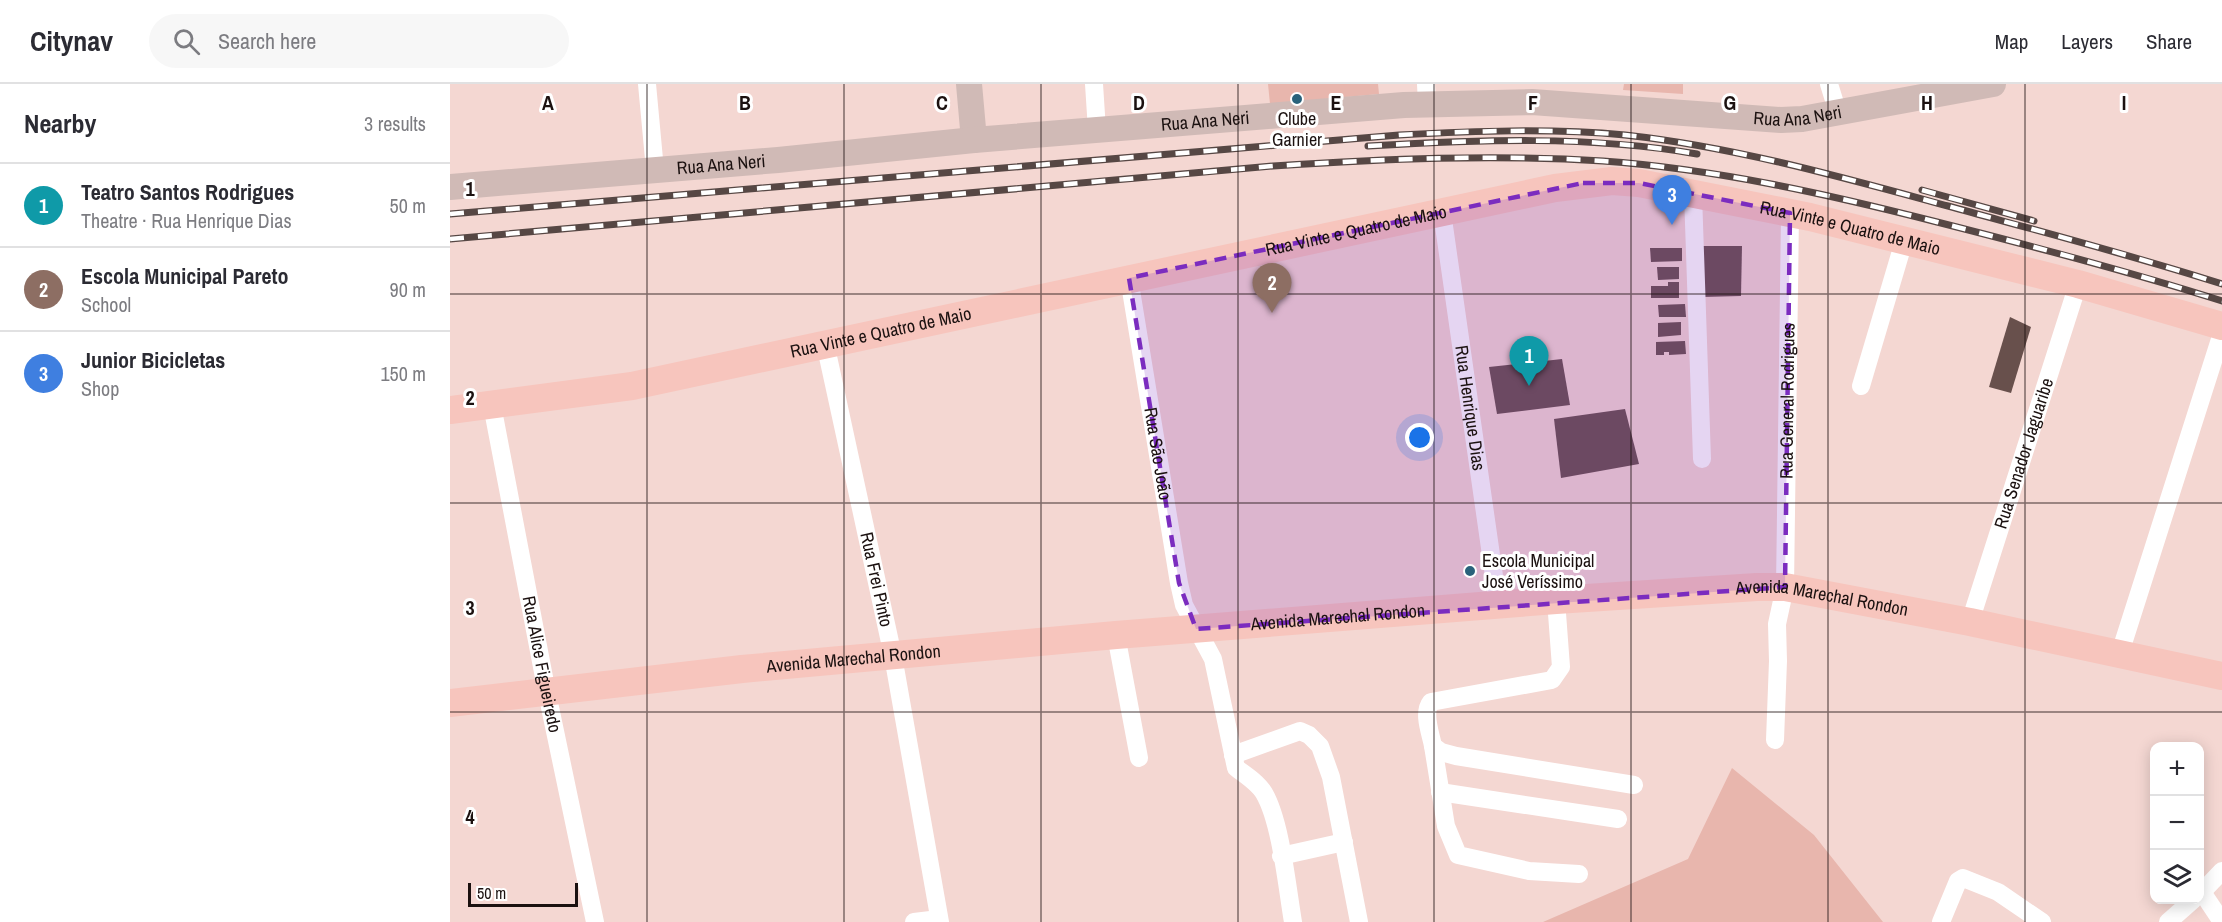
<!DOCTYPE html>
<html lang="en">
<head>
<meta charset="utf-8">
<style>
  body { margin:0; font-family:"Archivo Narrow",sans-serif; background:#f7f7f7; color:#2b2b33 }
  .controls { position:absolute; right:18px; bottom:18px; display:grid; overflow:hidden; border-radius:12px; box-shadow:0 3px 15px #0003 }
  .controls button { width:54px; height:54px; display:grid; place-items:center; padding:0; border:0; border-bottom:2px solid #e1e1e2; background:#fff; color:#2b2b33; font:30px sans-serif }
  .scale { position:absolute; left:18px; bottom:15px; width:110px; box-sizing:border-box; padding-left:6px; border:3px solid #1b1110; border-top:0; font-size:16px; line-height:21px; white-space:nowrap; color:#1b1110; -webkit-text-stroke:4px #fff; paint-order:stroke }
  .you { position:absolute; left:970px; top:354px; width:21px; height:21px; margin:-15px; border:4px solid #fff; border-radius:50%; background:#1a73e8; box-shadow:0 0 0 9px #1a73e833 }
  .badge { display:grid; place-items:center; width:39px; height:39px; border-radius:50%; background:#29627b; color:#fff; font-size:20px; font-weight:700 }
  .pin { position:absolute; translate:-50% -50px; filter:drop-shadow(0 2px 3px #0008) }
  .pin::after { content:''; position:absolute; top:32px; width:21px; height:18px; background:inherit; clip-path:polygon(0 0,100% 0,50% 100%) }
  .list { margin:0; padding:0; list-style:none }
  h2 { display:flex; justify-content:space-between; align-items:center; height:78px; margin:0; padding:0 24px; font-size:26px }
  h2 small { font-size:20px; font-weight:400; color:#7c7c81 }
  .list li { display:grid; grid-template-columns:39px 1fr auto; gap:18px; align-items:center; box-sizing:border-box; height:84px; padding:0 24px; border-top:2px solid #e1e1e2 }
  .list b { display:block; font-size:22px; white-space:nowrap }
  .list p { margin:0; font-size:20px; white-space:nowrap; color:#7c7c81 }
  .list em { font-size:20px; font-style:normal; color:#7c7c81 }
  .icon { flex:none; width:33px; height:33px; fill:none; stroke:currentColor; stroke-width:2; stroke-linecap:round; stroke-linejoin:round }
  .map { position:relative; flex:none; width:1772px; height:838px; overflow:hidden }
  header { display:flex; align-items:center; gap:36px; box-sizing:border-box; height:84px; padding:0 30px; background:#fff; border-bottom:2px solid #e1e1e2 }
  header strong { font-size:28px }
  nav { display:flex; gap:33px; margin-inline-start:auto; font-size:21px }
  .search { width:420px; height:54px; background:#f7f7f7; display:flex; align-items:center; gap:15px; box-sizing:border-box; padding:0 21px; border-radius:33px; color:#7c7c81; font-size:22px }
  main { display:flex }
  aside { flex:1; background:#fff }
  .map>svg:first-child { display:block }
  .green { fill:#e8b6ad }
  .building { fill:#68504c }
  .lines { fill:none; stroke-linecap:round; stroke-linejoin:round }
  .street { stroke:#fff; stroke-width:18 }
  .secondary { stroke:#d0bab6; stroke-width:26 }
  .primary { stroke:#f7c5bd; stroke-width:28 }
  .rail-casing { stroke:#564744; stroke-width:7 }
  .rail { stroke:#fff; stroke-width:4.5; stroke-dasharray:14; stroke-linecap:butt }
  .marked { fill:#7b2cbf; fill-opacity:0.2; stroke:#7b2cbf; stroke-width:4.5; stroke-dasharray:12 8; stroke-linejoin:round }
  .grid { fill:none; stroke:#1b1110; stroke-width:1.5; stroke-opacity:0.55 }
  .poi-dot { fill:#29627b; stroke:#fff; stroke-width:2 }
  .labels { text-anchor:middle; stroke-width:6; stroke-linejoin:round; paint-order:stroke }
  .street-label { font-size:18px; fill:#1b1110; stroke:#fff }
  .poi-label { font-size:18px; fill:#1b1110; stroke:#fff }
  .grid-label { font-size:20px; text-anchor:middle; font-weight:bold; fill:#1b1110; stroke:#fff; stroke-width:6; stroke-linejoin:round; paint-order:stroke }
</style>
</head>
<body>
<header>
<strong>Citynav</strong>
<div class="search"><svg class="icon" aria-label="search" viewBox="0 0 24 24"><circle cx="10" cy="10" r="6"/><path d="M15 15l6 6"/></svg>Search here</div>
<nav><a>Map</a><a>Layers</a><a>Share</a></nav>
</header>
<main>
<aside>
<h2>Nearby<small>3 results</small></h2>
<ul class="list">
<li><span class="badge" style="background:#0f9aa8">1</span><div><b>Teatro Santos Rodrigues</b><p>Theatre · Rua Henrique Dias</p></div><em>50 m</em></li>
<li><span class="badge" style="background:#8d6e63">2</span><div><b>Escola Municipal Pareto</b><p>School</p></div><em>90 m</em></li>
<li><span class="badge" style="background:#3f7fe0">3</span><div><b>Junior Bicicletas</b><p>Shop</p></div><em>150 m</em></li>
</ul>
</aside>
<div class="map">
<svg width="1772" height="838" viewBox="0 0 1772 838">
  <rect width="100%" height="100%" fill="#f4d7d2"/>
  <g class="green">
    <polygon points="818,0 928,0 929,10 820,20"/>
    <polygon points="1174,0 1233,0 1233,10 1173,6"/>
    <polygon points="1282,684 1364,751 1433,838 1093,838 1238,775"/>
  </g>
  <g class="building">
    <polygon points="1251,162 1292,162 1291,212 1252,213"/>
    <polygon points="1200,164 1232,164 1232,177 1201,178"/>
    <polygon points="1207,183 1229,183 1229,195 1208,196"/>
    <polygon points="1218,198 1229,198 1229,214 1201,214 1201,202 1218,202"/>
    <polygon points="1235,220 1236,233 1209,233 1208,221"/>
    <polygon points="1560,233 1581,243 1561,309 1539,303"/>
    <polygon points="1231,238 1231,251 1208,253 1208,239"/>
    <polygon points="1235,257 1236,270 1219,271 1219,268 1214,268 1214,271 1206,271 1206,258"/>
    <polygon points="1112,275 1120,321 1047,330 1039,283"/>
    <polygon points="1175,325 1189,380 1111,394 1104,335"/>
  </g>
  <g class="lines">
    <g class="street">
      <polyline points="197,0 205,86"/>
      <polyline points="644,0 647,46"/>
      <polyline points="976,0 977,20"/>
      <polyline points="1379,0 1388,29"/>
      <polyline points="1243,110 1252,375"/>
      <path id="s1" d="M992,128L1048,520"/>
      <path id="s2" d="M679,194L729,499L734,521L763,575L786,684C796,691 808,699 814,709C831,738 837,803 843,838"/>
      <path id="s3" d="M375,259L443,572L490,838"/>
      <polyline points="1411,302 1454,157"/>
      <path id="s4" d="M42,321L97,609L145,838"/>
      <path d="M1106,516L1111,583L1102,596L981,618C972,629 981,650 983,662L991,668L1006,672L1184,701"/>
      <path id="s5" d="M1520,538L1628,200"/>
      <polyline points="666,551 689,674"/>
      <polyline points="1670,569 1772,249"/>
      <path id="s6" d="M1325,656L1328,577L1327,540L1335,503L1340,129"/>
      <polyline points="983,662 996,742 1008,771 1079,787 1129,790"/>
      <polyline points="783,671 850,647 859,651 870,662 881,693 909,838"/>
      <polyline points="990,708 1168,735"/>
      <polyline points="831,772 894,758"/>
      <polyline points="1752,808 1772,838"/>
      <polyline points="1750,810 1772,787"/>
      <polyline points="464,838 489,835"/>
      <polyline points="1491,838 1508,797 1513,794 1548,808 1592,838"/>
      <polyline points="1718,838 1743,816"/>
    </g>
    <g class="secondary">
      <polyline points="519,0 524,56"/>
      <path id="s7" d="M0,103L328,76L524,56L954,21L1082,18L1331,36L1352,35L1543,0"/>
    </g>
    <g class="primary">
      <path id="s8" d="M0,326L182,302L1105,104L1162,97L1189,99L1360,133L1628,200L1772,242"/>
      <path id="s9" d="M0,619L292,585L666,551L1106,516L1307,503H1335L1520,538L1772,592"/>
    </g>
    <g class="rail-casing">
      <g id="rail">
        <path d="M918,62C1028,56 1138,51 1247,70"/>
        <polyline points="1472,106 1584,137"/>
        <path d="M0,130L949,51C1024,47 1100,44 1175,51C1285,63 1391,93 1498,122C1589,147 1681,171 1772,200"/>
        <path d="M0,155L823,82C933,75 1043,70 1153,77C1266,85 1377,110 1487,138C1582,162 1678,187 1772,217"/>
      </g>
    </g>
    <use href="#rail" class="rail"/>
  </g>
  <path class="marked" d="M1133,99H1189L1340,129L1335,503L746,545L729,499L679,194Z"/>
  <path class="grid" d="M197,0V838M394,0V838M591,0V838M788,0V838M984,0V838M1181,0V838M1378,0V838M1575,0V838M0,210H1772M0,419H1772M0,628H1772"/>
  <g class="poi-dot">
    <circle cx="847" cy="15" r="6"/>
    <circle cx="1020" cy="487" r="6"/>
  </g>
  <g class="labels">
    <g class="street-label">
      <text dy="6" stroke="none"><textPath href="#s7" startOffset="1352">Rua Ana Neri</textPath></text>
      <text dy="6" stroke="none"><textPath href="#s7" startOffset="758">Rua Ana Neri</textPath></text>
      <text dy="6" stroke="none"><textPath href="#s7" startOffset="272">Rua Ana Neri</textPath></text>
      <text dy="6" stroke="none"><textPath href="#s8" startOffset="1428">Rua Vinte e Quatro de Maio</textPath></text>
      <text dy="6" stroke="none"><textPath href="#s8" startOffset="924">Rua Vinte e Quatro de Maio</textPath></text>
      <text dy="6" stroke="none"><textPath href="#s8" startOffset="438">Rua Vinte e Quatro de Maio</textPath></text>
      <text dy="6" stroke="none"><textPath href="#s6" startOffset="340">Rua General Rodrigues</textPath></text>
      <text dy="6" stroke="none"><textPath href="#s1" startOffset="198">Rua Henrique Dias</textPath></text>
      <text dy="6" stroke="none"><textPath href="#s5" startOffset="177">Rua Senador Jaguaribe</textPath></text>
      <text dy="6" stroke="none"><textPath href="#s2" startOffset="178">Rua São João</textPath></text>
      <text dy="6" stroke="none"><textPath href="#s3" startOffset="242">Rua Frei Pinto</textPath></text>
      <text dy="6" stroke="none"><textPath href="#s9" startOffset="1378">Avenida Marechal Rondon</textPath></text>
      <text dy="6" stroke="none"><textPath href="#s9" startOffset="892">Avenida Marechal Rondon</textPath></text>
      <text dy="6" stroke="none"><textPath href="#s9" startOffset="406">Avenida Marechal Rondon</textPath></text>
      <text dy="6" stroke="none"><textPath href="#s4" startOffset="264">Rua Alice Figueiredo</textPath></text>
    </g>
    <g class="poi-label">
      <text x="847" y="41">Clube<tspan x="847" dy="21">Garnier</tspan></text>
      <text x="1032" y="483" text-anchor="start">Escola Municipal<tspan x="1032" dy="21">José Veríssimo</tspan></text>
    </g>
  </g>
  <g class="grid-label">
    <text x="98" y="26">A</text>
    <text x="295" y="26">B</text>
    <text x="492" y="26">C</text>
    <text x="689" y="26">D</text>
    <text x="886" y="26">E</text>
    <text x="1083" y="26">F</text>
    <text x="1280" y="26">G</text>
    <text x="1477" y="26">H</text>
    <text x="1674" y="26">I</text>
    <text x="20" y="112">1</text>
    <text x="20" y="321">2</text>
    <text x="20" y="531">3</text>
    <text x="20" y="740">4</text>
  </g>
</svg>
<div class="controls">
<button>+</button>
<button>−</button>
<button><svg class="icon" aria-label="layers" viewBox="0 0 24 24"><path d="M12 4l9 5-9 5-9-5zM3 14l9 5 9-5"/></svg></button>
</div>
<div class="scale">50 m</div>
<div class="you"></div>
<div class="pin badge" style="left:1079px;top:302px;background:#0f9aa8">1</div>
<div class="pin badge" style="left:822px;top:229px;background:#8d6e63">2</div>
<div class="pin badge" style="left:1222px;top:141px;background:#3f7fe0">3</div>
</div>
</main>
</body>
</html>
